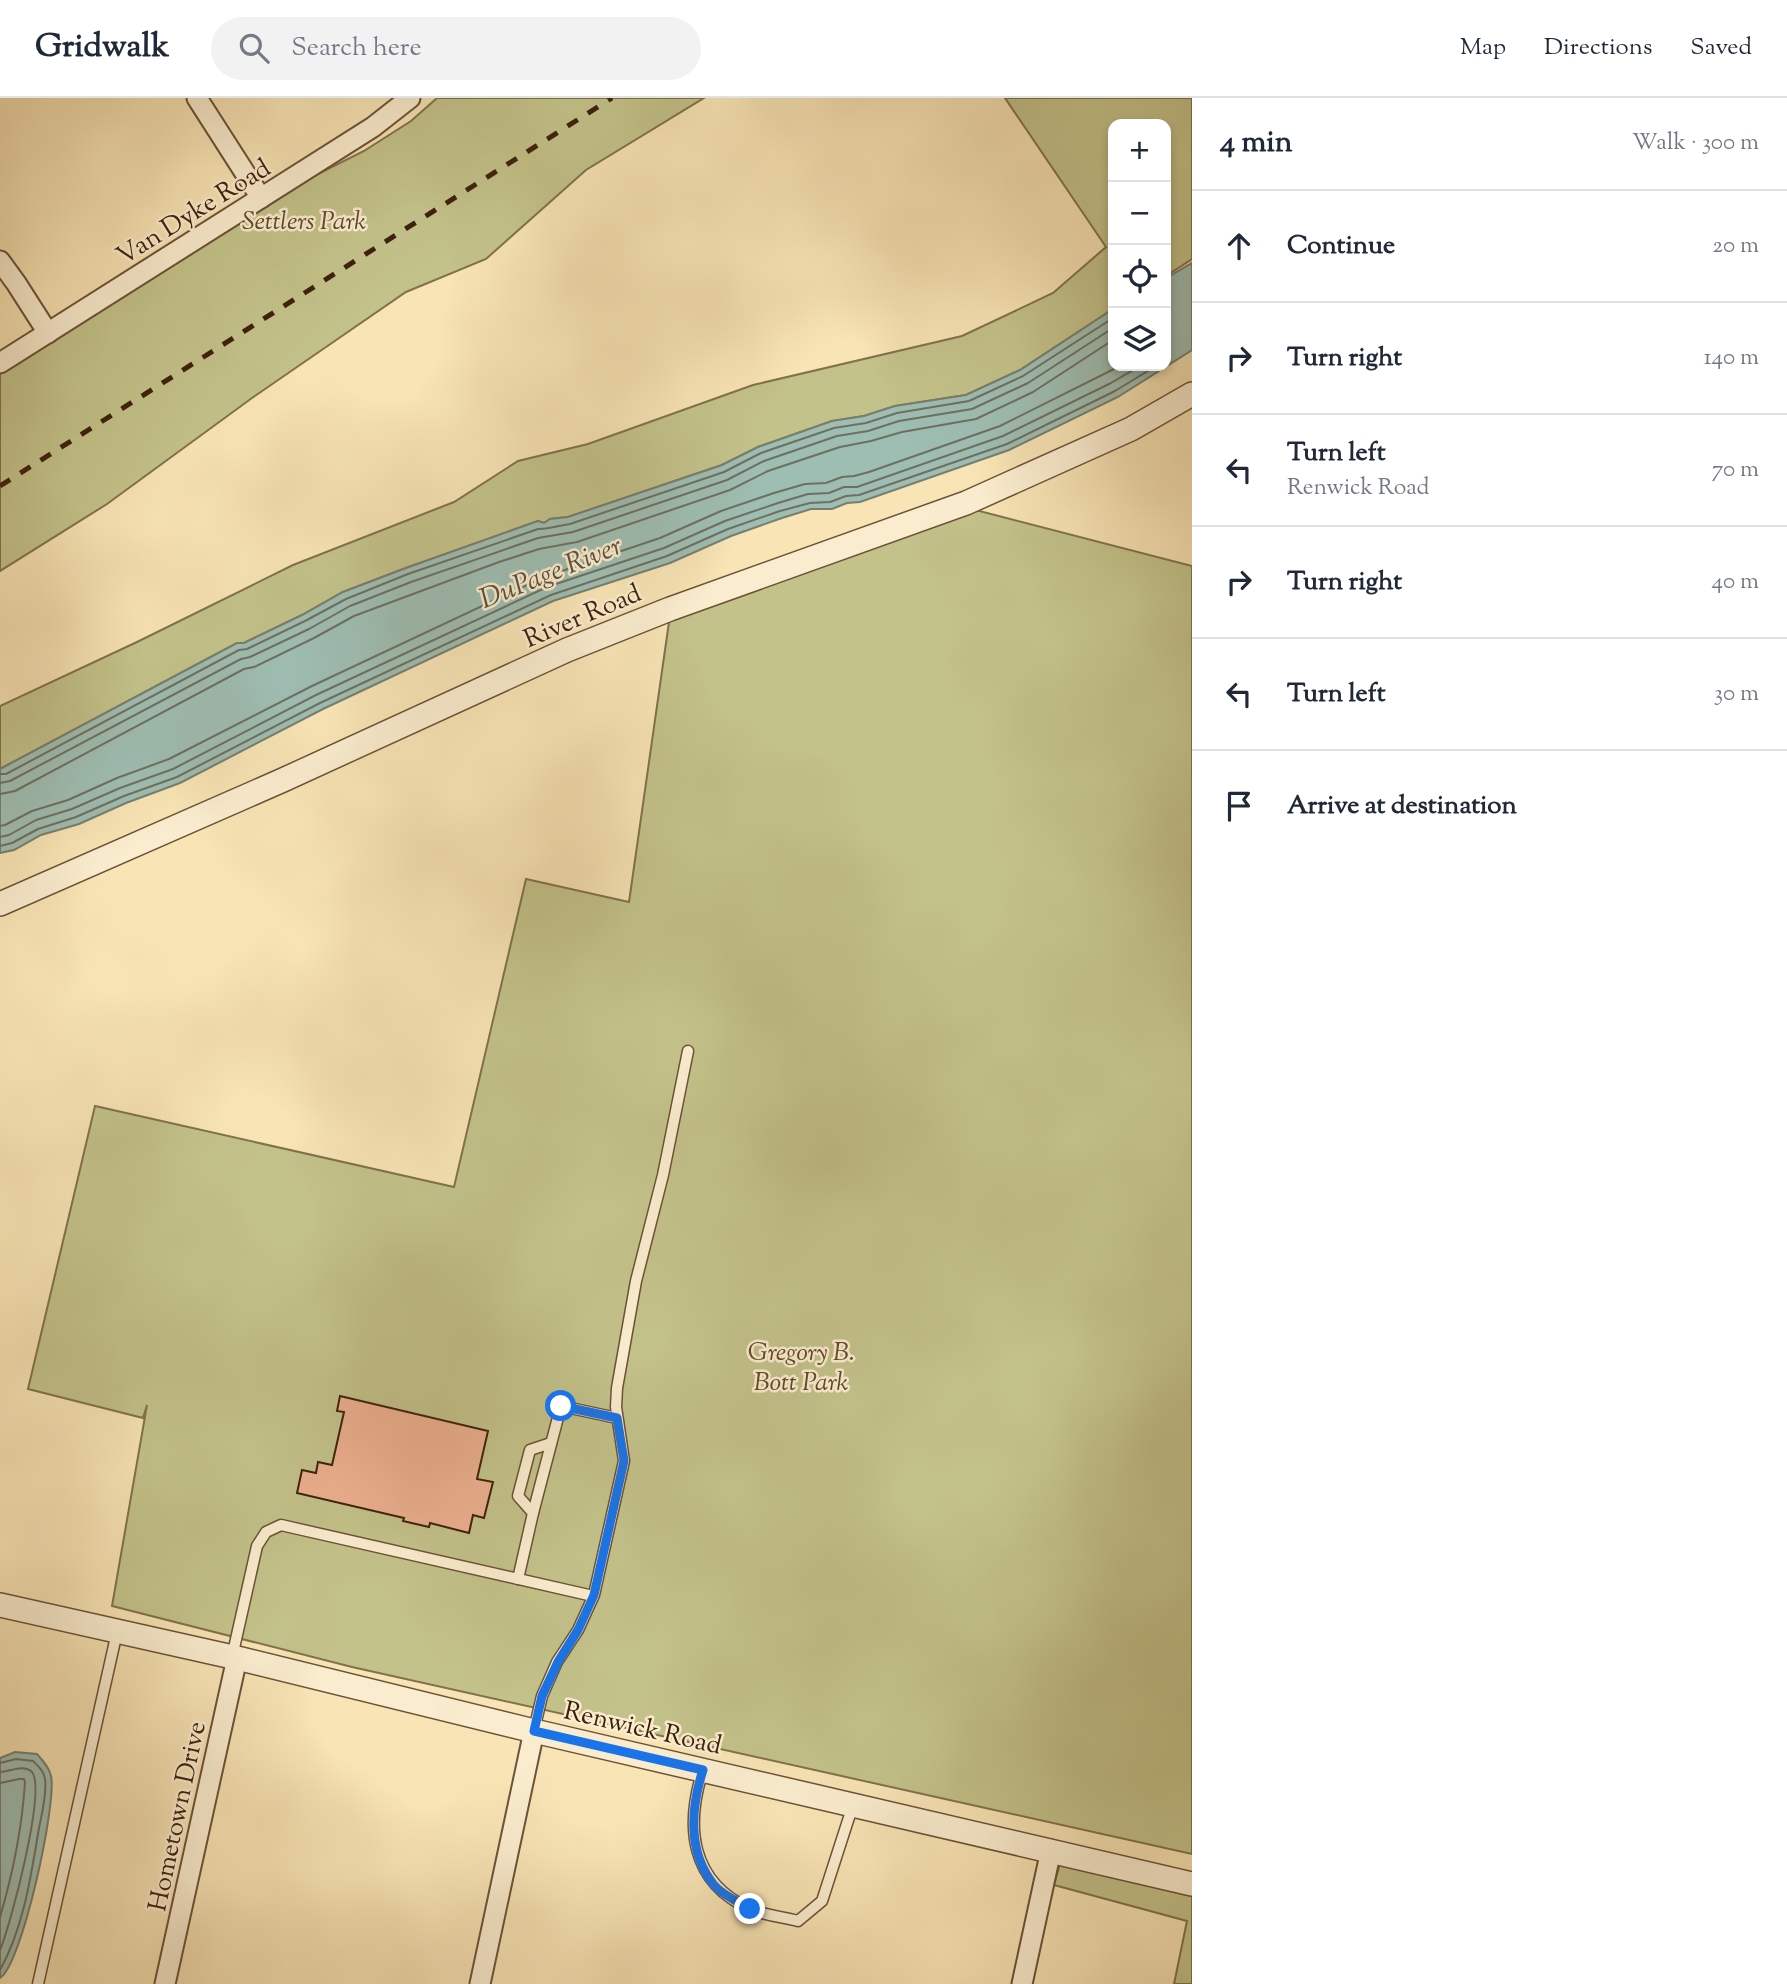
<!DOCTYPE html>
<html lang="en">
<head>
<meta charset="utf-8">
<style>
  body { margin:0; font-family:"Sorts Mill Goudy",serif; background:#f2f2f3; color:#1f2937 }
  .controls { position:absolute; right:21px; top:21px; display:grid; overflow:hidden; border-radius:14px; box-shadow:0 4px 10px #0003 }
  .controls button { width:63px; height:63px; display:grid; place-items:center; padding:0; border:0; border-bottom:2px solid #e0e1e3; background:#fff; color:#1f2937; font:35px sans-serif }
  .stop { position:absolute; width:21px; height:21px; margin:-16px; border:5px solid #1a73e8; border-radius:50%; background:#fff }
  .stop.end { background:#1a73e8; border-color:#fff; box-shadow:0 2px 7px #0008 }
  .list { margin:0; padding:0; list-style:none }
  h2 { display:flex; justify-content:space-between; align-items:center; height:91px; margin:0; padding:0 28px; font-size:30px }
  h2 small { font-size:23px; font-weight:400; color:#747a83 }
  .list li { display:grid; grid-template-columns:46px 1fr auto; gap:21px; align-items:center; box-sizing:border-box; height:112px; padding:0 28px; border-top:2px solid #e0e1e3 }
  .list b { display:block; font-size:26px; white-space:nowrap }
  .list p { margin:0; font-size:23px; white-space:nowrap; color:#747a83 }
  .list em { font-size:23px; font-style:normal; color:#747a83 }
  .icon { flex:none; width:38px; height:38px; fill:none; stroke:currentColor; stroke-width:2; stroke-linecap:round; stroke-linejoin:round }
  .map { position:relative; flex:none; width:1192px; height:1886px; overflow:hidden }
  header { display:flex; align-items:center; gap:42px; box-sizing:border-box; height:98px; padding:0 35px; background:#fff; border-bottom:2px solid #e0e1e3 }
  header strong { font-size:33px }
  nav { display:flex; gap:38px; margin-inline-start:auto; font-size:24px }
  .search { width:490px; height:63px; background:#f2f2f3; display:flex; align-items:center; gap:18px; box-sizing:border-box; padding:0 24px; border-radius:38px; color:#747a83; font-size:26px }
  main { display:flex }
  aside { flex:1; background:#fff }
  .map>svg:first-child { display:block }
  .green { fill:#c3c28a; stroke:#80724b; stroke-width:2 }
  .water { fill:#9ebeb3; stroke:#787f70; stroke-width:2 }
  .lines { fill:none; stroke-linecap:round; stroke-linejoin:round }
  .shore { stroke:#6e7060; stroke-width:2 }
  .building { fill:#edb090; stroke:#3e210c; stroke-width:2 }
  .service-casing { stroke:#6c5236; stroke-width:13 }
  .minor-casing { stroke:#6c5236; stroke-width:23 }
  .tertiary-casing { stroke:#6c5236; stroke-width:26 }
  .service { stroke:#faedcf; stroke-width:10 }
  .minor { stroke:#faedcf; stroke-width:19 }
  .tertiary { stroke:#faedcf; stroke-width:23 }
  .rail { stroke:#3e210c; stroke-width:5; stroke-dasharray:12 12; stroke-linecap:butt }
  .route { stroke:#1a73e8; stroke-width:9 }
  .labels { text-anchor:middle; stroke-width:5; stroke-linejoin:round; paint-order:stroke }
  .street-label { font-size:26px; fill:#3e210c; stroke:#faedcf }
  .park-label { font-size:26px; font-style:italic; fill:#5f492c; stroke:#faedcf }
  .water-label { font-size:28px; font-style:italic; fill:#5b503e; stroke:#faedcf }
</style>
</head>
<body>
<header>
<strong>Gridwalk</strong>
<div class="search"><svg class="icon" aria-label="search" viewBox="0 0 24 24"><circle cx="10" cy="10" r="6"/><path d="M15 15l6 6"/></svg>Search here</div>
<nav><a>Map</a><a>Directions</a><a>Saved</a></nav>
</header>
<main>
<div class="map">
<svg width="1192" height="1886" viewBox="0 0 1192 1886">
  <rect width="100%" height="100%" fill="#f8e4b5"/>
  <filter id="stains"><feTurbulence type="fractalNoise" baseFrequency=".00286" numOctaves="4"/><feColorMatrix values="0 0 0 0 .2 0 0 0 0 .09 0 0 0 0 .02 0 0 0 .5 -.17"/></filter>
  <radialGradient id="worn" r=".72"><stop offset=".6" stop-color="#630" stop-opacity="0"/><stop offset="1" stop-color="#630" stop-opacity=".3"/></radialGradient>
  <g class="green">
    <polygon points="437,0 704,0 586,72 486,161 406,194 252,300 107,406 0,473 0,275 294,88 364,53 411,23"/>
    <polygon points="1005,0 1192,0 1192,161 1166,178 1166,26 1113,26 1113,211 1020,272 966,297 895,308 864,318 832,323 758,349 722,367 568,419 550,421 544,425 538,423 406,470 343,494 302,517 244,545 237,545 0,671 0,608 137,544 293,467 454,404 518,363 588,346 753,287 962,238 1053,195 1106,149"/>
    <polygon points="964,409 1192,468 1192,1756 352,1569 112,1508 147,1307 143,1320 28,1291 95,1008 454,1089 526,781 629,804 670,517"/>
    <polygon points="1063,1755 1192,1784 1192,1886 1174,1886 1187,1823 1054,1787"/>
  </g>
  <g class="water">
    <polygon points="1192,165 1192,252 1118,299 1009,352 860,404 847,405 832,411 811,411 782,420 731,438 670,465 553,503 323,611 180,685 126,705 79,726 41,737 14,752 0,755 0,671 237,545 244,545 302,517 343,494 406,470 538,423 544,425 550,421 568,419 722,367 758,349 832,323 864,318 895,308 966,297 1020,272 1113,211 1113,268 1166,268 1166,180"/>
    <path d="M15,1654L37,1656C43,1663 49,1669 51,1678C57,1705 22,1867 0,1880V1660Z"/>
  </g>
  <g class="lines">
    <g class="shore">
      <path d="M0,676H6L239,552L247,551L305,523L346,501L408,476L538,431C545,432 562,427 570,426L724,374L761,355L834,330L866,325L897,315L969,303L1023,278L1113,220"/>
      <polyline points="0,685 10,683 241,561 250,559 309,531 350,508 411,484 538,440 573,434 727,382 764,363 837,338 868,333 899,323 972,311 1028,285 1113,230"/>
      <polyline points="0,696 15,693 244,571 254,569 314,540 354,518 499,464 539,451 577,444 730,392 768,373 840,349 871,343 902,334 976,321 1033,294 1113,242"/>
      <polyline points="0,728 5,727 32,713 68,702 117,680 169,661 312,588 544,479 660,440 721,413 774,395 805,386 826,385 842,379 854,378 869,374 1000,328 1120,268"/>
      <polyline points="0,739 9,737 36,722 72,711 120,690 173,671 316,597 547,489 664,450 725,423 778,405 808,396 829,395 844,389 857,389 1003,338 1111,285 1140,268"/>
      <polyline points="0,748 12,745 38,731 76,719 124,698 177,679 320,605 551,497 667,458 728,431 780,413 810,405 830,404 846,398 859,397 1007,346 1115,293 1156,268"/>
      <path d="M0,1665L16,1661L33,1663C38,1668 44,1673 45,1681C47,1696 42,1715 39,1730C31,1777 24,1829 0,1872"/>
      <path d="M0,1674C10,1674 22,1666 31,1673C48,1687 10,1829 0,1852"/>
      <path d="M0,1685L19,1681H24L25,1684C22,1730 13,1775 0,1819"/>
    </g>
  </g>
  <polygon class="building" points="340,1298 488,1333 477,1381 493,1384 484,1420 473,1417 469,1435 430,1425 429,1429 403,1423 404,1420 297,1395 302,1372 316,1375 318,1364 332,1367 344,1314 337,1313"/>
  <g class="lines">
    <g class="service-casing">
      <g id="service">
        <polyline points="533,1415 518,1398 530,1352 551,1345"/>
        <polyline points="518,1481 533,1415 561,1308 617,1320"/>
        <polyline points="232,1559 257,1448 266,1434 281,1427 593,1498"/>
        <polyline points="534,1632 542,1598 557,1564 578,1532 594,1497 624,1363 616,1309 617,1290 636,1183 663,1077 688,953"/>
        <path d="M703,1672C685,1728 690,1784 750,1811C764,1817 782,1819 798,1823L822,1803L853,1707"/>
        <polyline points="38,1886 117,1534"/>
      </g>
    </g>
    <g class="minor-casing">
      <g id="minor">
        <polyline points="197,0 261,100"/>
        <polyline points="0,163 16,185 48,235"/>
        <polyline points="0,265 373,29 410,0"/>
        <polyline points="165,1886 237,1560"/>
        <polyline points="480,1886 534,1633"/>
        <polyline points="1022,1886 1051,1752"/>
      </g>
    </g>
    <g class="tertiary-casing">
      <g id="tertiary">
        <polyline points="0,806 283,682 567,552 670,511 966,405 1131,331 1192,296"/>
        <polyline points="0,1507 237,1560 534,1633 1192,1786"/>
      </g>
    </g>
    <use href="#service" class="service"/>
    <use href="#minor" class="minor"/>
    <use href="#tertiary" class="tertiary"/>
    <polyline class="rail" points="0,388 612,0"/>
  </g>
  <g class="lines">
    <path class="route" d="M561,1308L617,1320L624,1363L594,1497L578,1532L558,1564L542,1598L534,1633L703,1672C691,1709 687,1754 714,1787C722,1797 739,1804 750,1811"/>
  </g>
  <g class="labels">
    <g class="street-label">
      <text transform="translate(193 113) rotate(-32)" y="9">Van Dyke Road</text>
      <text transform="translate(582 517) rotate(-23)" y="9">River Road</text>
      <text transform="translate(643 1629) rotate(13)" y="9">Renwick Road</text>
      <text transform="translate(176 1718) rotate(-78)" y="9">Hometown Drive</text>
    </g>
    <g class="park-label">
      <text x="304" y="131">Settlers Park</text>
      <text x="801" y="1262">Gregory B.<tspan x="801" dy="30">Bott Park</tspan></text>
    </g>
    <g class="water-label">
      <text transform="translate(550 473) rotate(-22)" y="10">DuPage River</text>
    </g>
  </g>
  <rect width="100%" height="100%" filter="url(#stains)"/>
  <rect width="100%" height="100%" fill="url(#worn)"/>
</svg>
<div class="controls">
<button>+</button>
<button>−</button>
<button><svg class="icon" aria-label="locate" viewBox="0 0 24 24"><circle cx="12" cy="12" r="6"/><path d="M12 2v4M12 18v4M2 12h4M18 12h4"/></svg></button>
<button><svg class="icon" aria-label="layers" viewBox="0 0 24 24"><path d="M12 4l9 5-9 5-9-5zM3 14l9 5 9-5"/></svg></button>
</div>
<div class="stop" style="left:561px;top:1308px"></div>
<div class="stop end" style="left:750px;top:1811px"></div>
</div>
<aside>
<h2>4 min<small>Walk · 300 m</small></h2>
<ul class="list">
<li><svg class="icon" aria-label="ahead" viewBox="0 0 24 24"><path d="M12 20V5M6 11l6-6 6 6"/></svg><div><b>Continue</b></div><em>20 m</em></li>
<li><svg class="icon" aria-label="right" viewBox="0 0 24 24"><path d="M7 20v-9h11M14 6l5 5-5 5"/></svg><div><b>Turn right</b></div><em>140 m</em></li>
<li><svg class="icon" aria-label="left" viewBox="0 0 24 24"><path d="M17 20v-9H6M10 6l-5 5 5 5"/></svg><div><b>Turn left</b><p>Renwick Road</p></div><em>70 m</em></li>
<li><svg class="icon" aria-label="right" viewBox="0 0 24 24"><path d="M7 20v-9h11M14 6l5 5-5 5"/></svg><div><b>Turn right</b></div><em>40 m</em></li>
<li><svg class="icon" aria-label="left" viewBox="0 0 24 24"><path d="M17 20v-9H6M10 6l-5 5 5 5"/></svg><div><b>Turn left</b></div><em>30 m</em></li>
<li><svg class="icon" aria-label="arrive" viewBox="0 0 24 24"><path d="M6 21V4h12l-3 4 3 4H6"/></svg><div><b>Arrive at destination</b></div></li>
</ul>
</aside>
</main>
</body>
</html>
